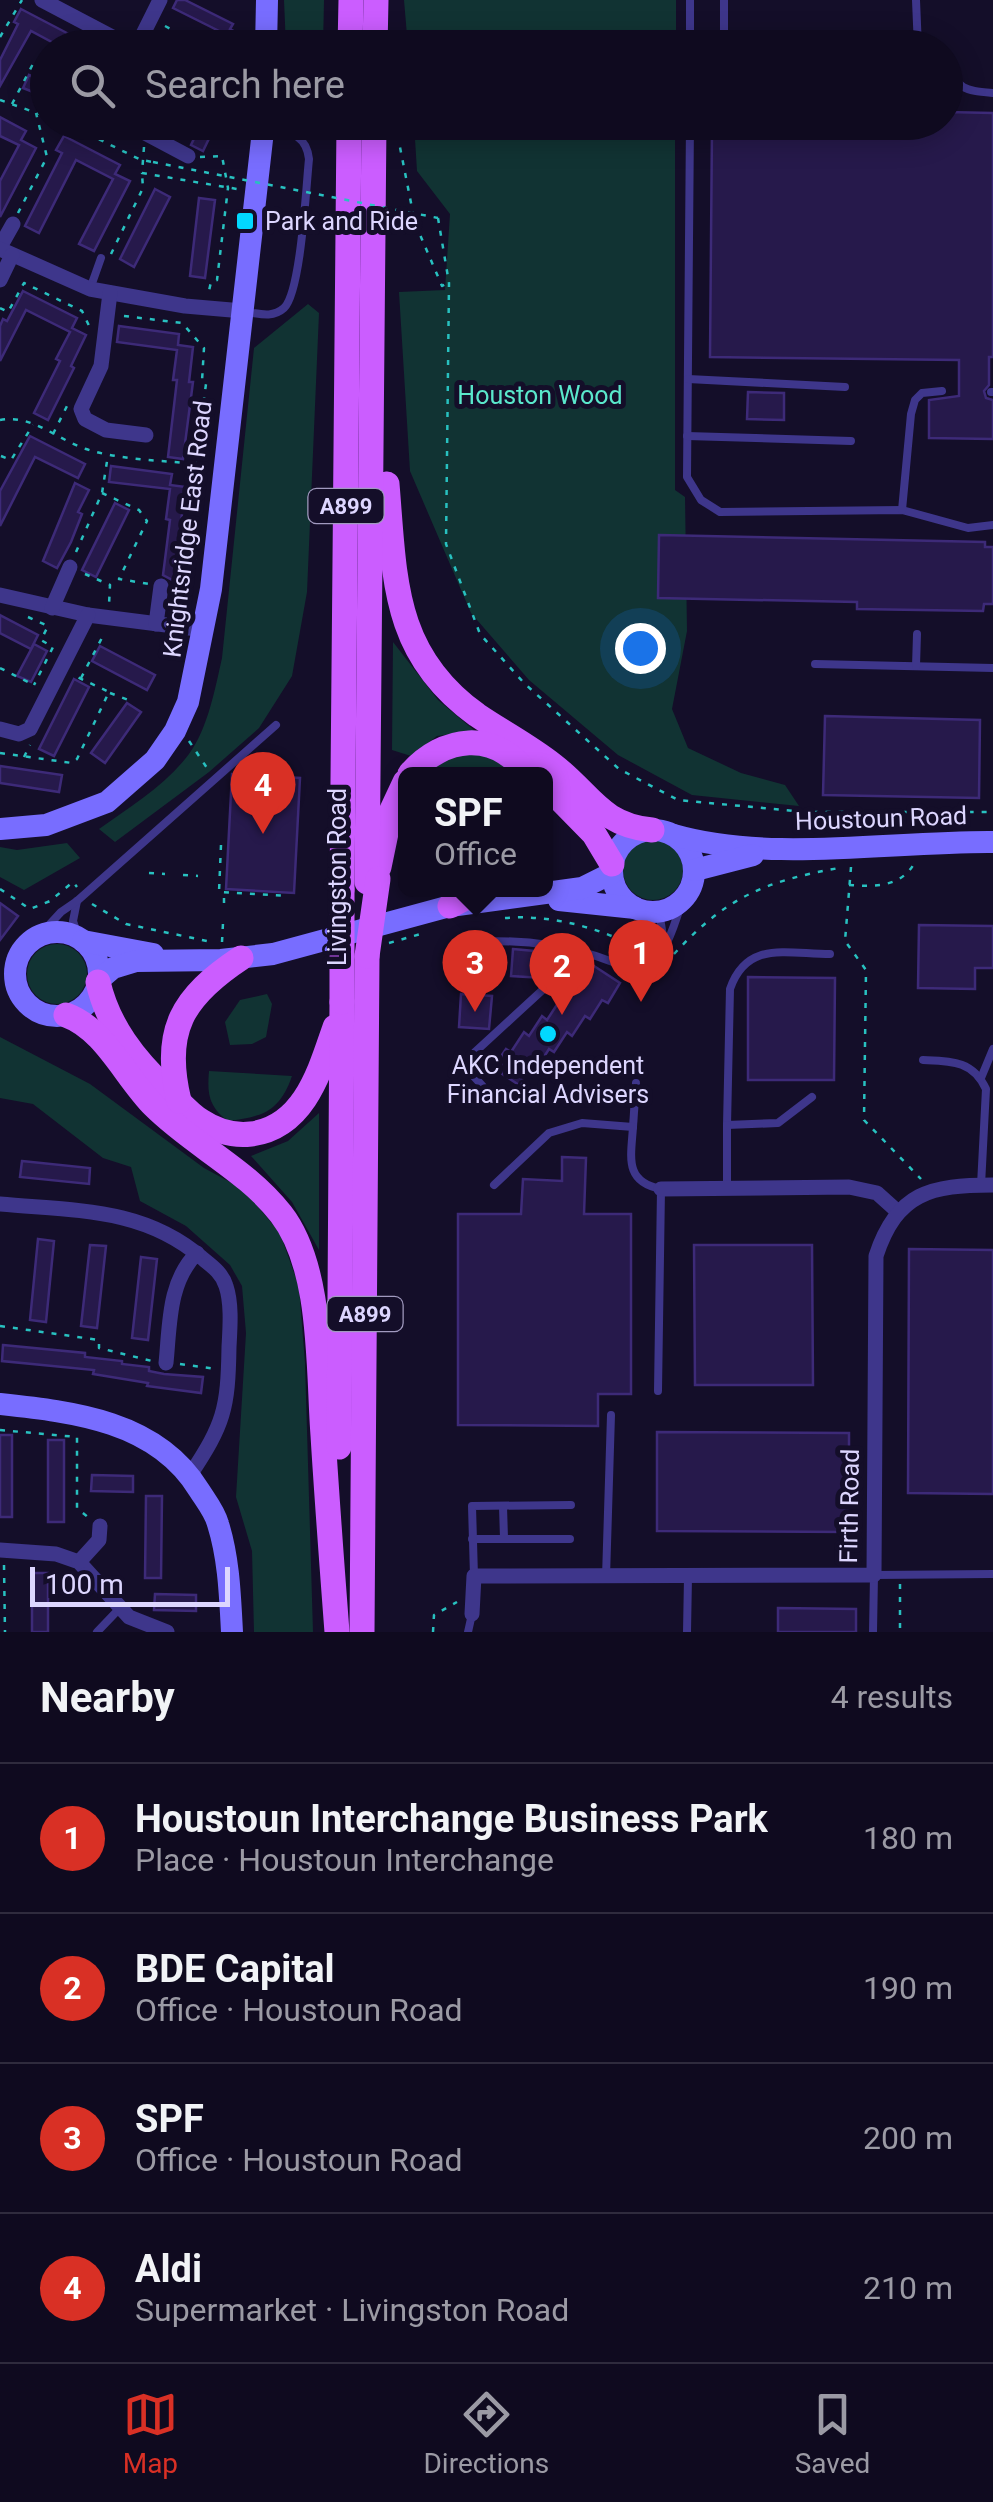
<!DOCTYPE html>
<html lang="en">
<head>
<meta charset="utf-8">
<style>
  body { margin:0; font-family:Roboto,sans-serif; background:#1d182c; color:#f1f3f6 }
  .scale { position:absolute; left:30px; bottom:25px; width:200px; box-sizing:border-box; padding-left:10px; border:5px solid #ddd6ff; border-top:0; font-size:28px; line-height:35px; white-space:nowrap; color:#ddd6ff; -webkit-text-stroke:8px #140e29; paint-order:stroke }
  .you { position:absolute; left:640px; top:648px; width:35px; height:35px; margin:-25px; border:8px solid #fff; border-radius:50%; background:#1a73e8; box-shadow:0 0 0 15px #1a73e833 }
  .badge { display:grid; place-items:center; width:65px; height:65px; border-radius:50%; background:#d93025; color:#fff; font-size:32px; font-weight:700 }
  .pin { position:absolute; translate:-50% -82px; filter:drop-shadow(0 2px 5px #0008) }
  .pin::after { content:''; position:absolute; top:52px; width:35px; height:30px; background:inherit; clip-path:polygon(0 0,100% 0,50% 100%) }
  .popup { position:absolute; left:398px; top:767px; width:155px; height:130px; box-sizing:border-box; display:grid; place-content:center; border-radius:15px; background:#0f0a1f; filter:drop-shadow(0 2px 8px #0005); font-size:32px; white-space:nowrap; color:#9b9aa4 }
  .popup b { font-size:38px; color:#f1f3f6 }
  .popup::after { content:''; position:absolute; left:50%; top:100%; margin-left:-20px; border:20px solid transparent; border-top-color:#0f0a1f }
  .list { margin:0; padding:0; list-style:none }
  h2 { display:flex; justify-content:space-between; align-items:center; height:130px; margin:0; padding:0 40px; font-size:42px }
  h2 small { font-size:32px; font-weight:400; color:#9b9aa4 }
  .list li { display:grid; grid-template-columns:65px 1fr auto; gap:30px; align-items:center; box-sizing:border-box; height:150px; padding:0 40px; border-top:2px solid #2f2b3d }
  .list b { display:block; font-size:38px; white-space:nowrap }
  .list p { margin:0; font-size:32px; white-space:nowrap; color:#9b9aa4 }
  .list em { font-size:32px; font-style:normal; color:#9b9aa4 }
  .icon { flex:none; width:55px; height:55px; fill:none; stroke:currentColor; stroke-width:2; stroke-linecap:round; stroke-linejoin:round }
  .map { position:relative; flex:none; width:993px; height:1632px; overflow:hidden }
  .search { position:absolute; background:#0f0a1f; box-shadow:0 5px 25px #0003; left:30px; right:30px; top:30px; height:110px; display:flex; align-items:center; gap:25px; box-sizing:border-box; padding:0 35px; border-radius:55px; color:#9b9aa4; font-size:38px }
  .sheet { height:730px; background:#0f0a1f }
  nav { display:flex; justify-content:space-around; align-items:center; box-sizing:border-box; height:140px; border-top:2px solid #2f2b3d; background:#0f0a1f; font-size:28px; color:#9b9aa4 }
  nav a { display:grid; justify-items:center; gap:5px }
  nav .on { color:#d93025 }
  .map>svg:first-child { display:block }
  .green { fill:#133 }
  .building { fill:#26194b; stroke:#3d2a78; stroke-width:2.5 }
  .lines { fill:none; stroke-linecap:round; stroke-linejoin:round }
  .path { stroke:#28c1c0; stroke-width:2.5; stroke-dasharray:5 8; stroke-linecap:butt }
  .lane { stroke:#3e368b; stroke-width:8 }
  .street { stroke:#3e368b; stroke-width:15 }
  .secondary { stroke:#786dff; stroke-width:22 }
  .primary { stroke:#cb5dff; stroke-width:25 }
  .path-bridge { stroke:#28c1c0; stroke-width:2.5; stroke-dasharray:5 8; stroke-linecap:butt }
  .primary-bridge { stroke:#cb5dff; stroke-width:25 }
  .poi-dot { fill:#02d8ff; stroke:#140e29; stroke-width:4 }
  .labels { text-anchor:middle; stroke-width:10; stroke-linejoin:round; paint-order:stroke }
  .shield { fill:#140e29; stroke:#a19abf; stroke-width:2.5 }
  .shield-label { font-size:22px; font-weight:bold; fill:#ddd6ff }
  .poi-label { font-size:25px; fill:#ddd6ff; stroke:#140e29; text-anchor:start }
  .park-label { font-size:25px; fill:#5ae7cb; stroke:#140e29 }
  .street-label { font-size:25px; fill:#ddd6ff; stroke:#140e29 }
</style>
</head>
<body>
<div class="map">
<svg width="993" height="1632" viewBox="0 0 993 1632">
  <rect width="100%" height="100%" fill="#140e29"/>
  <g class="green">
    <polygon points="284,0 324,0 323,47 286,47"/>
    <polygon points="404,0 676,0 676,47 408,47"/>
    <polygon points="414,123 675,123 675,490 685,497 687,631 672,709 688,748 741,773 785,785 799,806 692,795 618,755 529,680 471,613 410,471 399,292 445,290 450,214 417,171"/>
    <path d="M308,304L319,313L307,592L292,676L259,728L209,772L115,842L99,829C130,807 166,785 189,754C208,728 215,689 222,658L254,348Z"/>
    <polygon points="393,642 438,700 475,731 437,736 411,756 392,750"/>
    <polygon points="486,754 516,774 425,774 444,756"/>
    <circle cx="653" cy="870" r="30"/>
    <polygon points="67,843 80,858 24,890 0,877 0,847 17,850"/>
    <circle cx="57" cy="974" r="30"/>
    <polygon points="267,994 272,1004 266,1037 252,1044 230,1045 225,1022 240,1000"/>
    <polygon points="0,1037 90,1084 204,1168 243,1189 280,1233 299,1287 305,1363 313,1632 254,1632 252,1551 236,1497 246,1333 242,1286 230,1265 186,1226 140,1201 131,1167 103,1158 33,1104 0,1098"/>
    <path d="M209,1071L292,1076C280,1111 263,1117 228,1121C209,1107 207,1094 209,1071Z"/>
    <polygon points="319,1113 319,1250 292,1202 251,1156 288,1141"/>
  </g>
  <g class="building">
    <polygon points="177,0 185,0 233,24 230,29 243,36 238,47 224,40 227,35 173,8"/>
    <polygon points="21,9 65,32 94,48 63,48 31,31 0,86 0,60 18,24 14,22"/>
    <polygon points="29,75 48,84 48,98 23,88"/>
    <polygon points="946,112 993,113 993,357 989,357 989,385 984,391 986,398 993,400 993,439 929,438 929,400 959,396 959,360 710,357 712,127 895,129 895,122 946,122"/>
    <polygon points="0,117 26,131 21,140 36,148 0,217 0,181 19,145 0,136"/>
    <polygon points="202,122 217,122 203,151 191,145"/>
    <polygon points="64,136 120,165 115,174 130,181 94,251 79,244 113,179 76,160 39,233 25,226 62,153 56,150"/>
    <polygon points="155,189 170,197 134,267 120,259"/>
    <polygon points="199,198 215,200 205,278 190,276"/>
    <polygon points="23,291 77,318 72,328 86,335 71,366 74,368 48,420 34,413 60,361 56,359 70,332 26,310 0,361 0,326 3,319 7,321"/>
    <polygon points="119,326 179,334 178,345 193,347 189,382 193,382 183,459 168,457 177,380 173,380 177,350 117,342"/>
    <polygon points="748,392 784,393 784,420 747,419"/>
    <polygon points="30,436 85,464 78,478 35,457 0,526 0,491"/>
    <polygon points="111,466 172,474 170,485 186,487 181,521 186,522 178,583 163,575 170,520 166,519 170,489 109,482"/>
    <polygon points="75,483 89,490 78,512 82,514 71,542 57,568 43,561"/>
    <polygon points="115,503 129,510 96,577 82,570"/>
    <polygon points="659,535 985,542 985,547 993,547 993,604 984,604 983,611 857,609 857,602 658,598"/>
    <polygon points="0,615 38,635 31,649 0,633"/>
    <polygon points="34,644 47,651 31,682 17,676"/>
    <polygon points="100,646 155,675 147,690 92,661"/>
    <polygon points="74,679 89,687 54,756 39,749"/>
    <polygon points="127,703 141,712 105,763 91,753"/>
    <polygon points="825,716 980,720 979,798 823,795"/>
    <polygon points="0,766 62,775 59,792 0,783"/>
    <polygon points="232,774 300,778 294,893 226,889"/>
    <polygon points="0,903 18,916 0,940"/>
    <polygon points="919,925 993,926 993,968 975,968 975,989 918,988"/>
    <polygon points="481,949 489,949 505,967 480,989 461,966"/>
    <polygon points="513,949 545,952 543,978 511,976"/>
    <polygon points="594,966 620,983 608,1003 602,1000 590,1019 585,1016 572,1036 567,1032 554,1052 549,1049 537,1068 531,1065 519,1085 493,1068 506,1049 511,1052 524,1032 529,1036 542,1016 547,1020 560,1000 565,1003"/>
    <polygon points="748,977 835,978 834,1080 748,1080"/>
    <polygon points="461,994 492,996 489,1029 459,1027"/>
    <polygon points="562,1157 586,1158 584,1214 631,1214 631,1394 598,1394 598,1426 458,1425 458,1214 521,1214 523,1179 562,1181"/>
    <polygon points="22,1161 90,1168 89,1184 20,1177"/>
    <polygon points="38,1239 54,1241 46,1322 30,1320"/>
    <polygon points="90,1245 106,1246 97,1328 81,1326"/>
    <polygon points="694,1245 812,1245 813,1385 695,1385"/>
    <polygon points="909,1249 993,1250 993,1494 908,1493"/>
    <polygon points="141,1257 157,1259 148,1340 132,1338"/>
    <polygon points="3,1345 85,1353 85,1357 122,1361 122,1364 149,1367 149,1371 164,1374 203,1377 201,1393 147,1386 148,1383 93,1374 94,1370 2,1361"/>
    <polygon points="657,1432 849,1433 849,1532 657,1531"/>
    <rect x="0" y="1435" width="12" height="82"/>
    <rect x="48" y="1440" width="16" height="82"/>
    <polygon points="92,1475 133,1476 133,1492 91,1491"/>
    <polygon points="146,1496 162,1496 161,1578 145,1578"/>
    <rect x="32" y="1573" width="16" height="59"/>
    <polygon points="155,1594 196,1595 196,1611 154,1610"/>
    <polygon points="778,1608 856,1609 856,1632 778,1632"/>
  </g>
  <g class="lines">
    <g class="path">
      <polyline points="165,26 207,48"/>
      <polyline points="0,37 22,0"/>
      <polyline points="165,48 173,32"/>
      <polyline points="396,48 396,30"/>
      <polyline points="0,100 48,117"/>
      <polyline points="12,104 34,62 48,68"/>
      <polyline points="64,122 141,160 153,162"/>
      <polyline points="175,122 177,130"/>
      <polyline points="395,122 415,223 442,286 448,283"/>
      <polyline points="144,147 142,173 237,189"/>
      <polyline points="200,157 222,156 228,188 217,280 211,282 208,295"/>
      <polyline points="18,213 47,157 36,113"/>
      <polyline points="438,218 449,283 446,544 480,634 524,683 619,769 678,800 805,812 993,812"/>
      <polyline points="111,254 143,188 142,174"/>
      <polyline points="0,308 8,312 24,283 82,311 91,330"/>
      <polyline points="124,316 182,323 204,348 202,381 206,384 195,464"/>
      <path d="M0,420C32,414 56,439 86,449C120,460 159,460 195,464L203,493"/>
      <polyline points="53,434 67,406"/>
      <polyline points="1,456 11,460 33,425"/>
      <polyline points="102,493 139,510 147,521 119,579 149,584"/>
      <polyline points="76,552 102,493 108,455"/>
      <polyline points="85,574 110,585 109,605"/>
      <polyline points="177,587 191,588 198,536"/>
      <polyline points="28,617 48,626 41,640 53,647 34,685"/>
      <polyline points="0,668 34,685"/>
      <polyline points="81,678 105,632"/>
      <polyline points="110,693 131,701"/>
      <polyline points="189,741 207,768"/>
      <polyline points="0,753 72,763 77,759 109,692 73,675"/>
      <polyline points="24,757 30,745"/>
      <polyline points="221,845 219,892 288,896"/>
      <polyline points="851,867 845,941 866,970 864,1120 921,1179"/>
      <polyline points="149,873 165,874"/>
      <polyline points="183,875 198,876"/>
      <path d="M849,885C875,887 902,887 915,862"/>
      <polyline points="0,889 30,909 50,901 73,882 77,887"/>
      <polyline points="224,903 224,894"/>
      <polyline points="92,904 126,924 207,941"/>
      <path d="M505,918C552,914 606,929 646,953"/>
      <polyline points="222,942 223,923"/>
      <polyline points="389,943 424,933"/>
      <path d="M674,954C725,898 765,881 839,868"/>
      <polyline points="0,1326 99,1340 99,1348 152,1361"/>
      <polyline points="180,1364 216,1369"/>
      <polyline points="0,1430 77,1437 77,1508 89,1518"/>
      <polyline points="4,1565 5,1632"/>
      <polyline points="900,1584 900,1632"/>
      <polyline points="433,1632 434,1615 457,1602"/>
    </g>
    <g class="lane">
      <polyline points="690,0 690,48"/>
      <polyline points="724,0 724,48"/>
      <polyline points="916,0 918,48"/>
      <path d="M946,64C961,90 962,90 993,93"/>
      <polyline points="690,122 687,477 701,500 720,512 902,510 968,528 993,525"/>
      <polyline points="90,289 101,258"/>
      <path d="M247,312C260,314 273,318 284,308C301,292 306,187 309,159C306,134 290,133 268,127"/>
      <polyline points="688,379 845,387"/>
      <polyline points="991,392 993,392"/>
      <polyline points="687,436 851,441"/>
      <polyline points="902,510 911,414 915,400 922,393 942,391"/>
      <polyline points="815,664 993,668"/>
      <polyline points="916,666 917,634"/>
      <polyline points="77,901 73,921 79,939"/>
      <polyline points="659,912 665,948"/>
      <polyline points="38,937 61,912 77,901 276,725"/>
      <path d="M456,943C522,937 580,945 639,973C665,960 674,927 682,901"/>
      <path d="M923,1060C950,1061 973,1060 986,1089L981,1185"/>
      <polyline points="981,1078 993,1049"/>
      <path d="M812,1097L778,1123L727,1125L730,989C747,940 787,954 830,954"/>
      <polyline points="496,1101 469,1071 469,1061 475,1052 585,951"/>
      <polyline points="633,1127 636,1083"/>
      <path d="M494,1185L549,1133L582,1123L633,1127C631,1157 624,1182 661,1189L658,1391"/>
      <polyline points="727,1187 727,1125"/>
      <polyline points="503,1506 504,1538"/>
      <polyline points="472,1539 570,1539"/>
      <polyline points="474,1576 472,1506 571,1505"/>
      <polyline points="606,1577 611,1415"/>
      <polyline points="97,1632 120,1608"/>
      <polyline points="468,1632 472,1614"/>
      <polyline points="687,1632 688,1577"/>
      <polyline points="873,1632 874,1575 993,1574"/>
    </g>
    <g class="street">
      <polyline points="42,0 133,48"/>
      <polyline points="136,48 160,0"/>
      <polyline points="124,122 188,156"/>
      <polyline points="0,247 13,224"/>
      <polyline points="0,249 90,289 185,306 243,311"/>
      <polyline points="0,280 12,255"/>
      <polyline points="110,293 101,366 81,409 85,419 106,430 146,435"/>
      <polyline points="0,595 88,615 205,630"/>
      <polyline points="52,608 70,567"/>
      <polyline points="156,624 161,586"/>
      <polyline points="0,729 19,734 30,729 88,615"/>
      <polyline points="661,1189 849,1187 877,1193 897,1211"/>
      <path d="M0,1204C74,1211 143,1207 202,1258C212,1266 222,1273 226,1286C232,1304 230,1328 229,1347C228,1409 224,1424 190,1475"/>
      <path d="M166,1363C170,1324 168,1282 197,1253"/>
      <polyline points="0,1550 56,1554 79,1562 129,1617 167,1632"/>
      <polyline points="79,1562 99,1540 100,1526"/>
      <path d="M472,1614L474,1576L874,1575L876,1256C897,1192 931,1185 993,1185"/>
    </g>
    <g class="secondary">
      <polyline points="266,48 267,0"/>
      <polyline points="0,829 46,825 107,802 155,760 175,731 188,702 211,589 264,122"/>
      <circle cx="653" cy="871" r="41"/>
      <path d="M674,835C772,863 891,841 993,842"/>
      <polyline points="695,870 753,855"/>
      <polyline points="559,900 635,908"/>
      <circle cx="57" cy="974" r="42"/>
      <polyline points="83,941 153,954"/>
      <polyline points="99,980 113,968 136,961 221,960 273,954 450,906 582,888 612,873"/>
      <path d="M0,1404C74,1412 157,1421 199,1490C206,1501 215,1512 218,1524C229,1559 230,1596 232,1632"/>
    </g>
    <g class="primary">
      <polyline points="350,48 351,0"/>
      <polyline points="375,48 376,0"/>
      <path d="M387,484C395,579 392,654 477,715C502,732 529,746 553,765C591,794 600,825 652,830"/>
      <path d="M410,774C443,736 495,729 527,774"/>
      <polyline points="545,784 594,834 612,864"/>
      <polyline points="379,867 390,814 405,782"/>
      <polyline points="367,882 374,122"/>
      <polyline points="342,890 349,122"/>
      <polyline points="450,906 481,890"/>
      <path d="M98,982C108,1026 135,1060 167,1090C178,1100 188,1113 201,1121C216,1131 233,1136 251,1134C305,1127 320,1070 335,1027"/>
      <path d="M66,1015C105,1029 125,1077 154,1106C193,1145 247,1170 281,1214C323,1268 318,1369 323,1435C327,1501 332,1566 337,1632"/>
      <path d="M179,1101C162,1031 182,997 241,958"/>
      <polyline points="339,1447 342,1002"/>
      <polyline points="362,1632 367,956"/>
    </g>
    <polyline class="path-bridge" points="153,162 438,218"/>
    <g class="primary-bridge">
      <polyline points="342,890 342,1002"/>
      <polyline points="367,956 378,879"/>
    </g>
  </g>
  <g class="poi-dot">
    <rect x="235" y="211" width="20" height="20" rx="5"/>
    <circle cx="548" cy="1034" r="10"/>
  </g>
  <g class="labels">
    <g class="shield">
      <rect x="308.5" y="489" width="75" height="34" rx="8"/>
      <rect x="327.5" y="1297" width="75" height="34" rx="8"/>
    </g>
    <g class="shield-label">
      <text x="346" y="514">A899</text>
      <text x="365" y="1322">A899</text>
    </g>
    <g class="poi-label">
      <text x="265" y="230">Park and Ride</text>
      <text x="548" y="1074" text-anchor="middle">AKC Independent<tspan x="548" dy="29">Financial Advisers</tspan></text>
    </g>
    <g class="park-label">
      <text x="540" y="404">Houston Wood</text>
    </g>
    <g class="street-label">
      <text transform="translate(187 529) rotate(-83)" y="9">Knightsridge East Road</text>
      <text transform="translate(881 818) rotate(-2)" y="9">Houstoun Road</text>
      <text transform="translate(337 877) rotate(-90)" y="9">Livingston Road</text>
      <text transform="translate(849 1506) rotate(-89)" y="9">Firth Road</text>
    </g>
  </g>
</svg>
<div class="scale">100 m</div>
<div class="you"></div>
<div class="pin badge" style="left:641px;top:1002px">1</div>
<div class="pin badge" style="left:562px;top:1015px">2</div>
<div class="pin badge" style="left:475px;top:1012px">3</div>
<div class="popup"><b>SPF</b>Office</div>
<div class="pin badge" style="left:263px;top:834px">4</div>
<div class="search"><svg class="icon" aria-label="search" viewBox="0 0 24 24"><circle cx="10" cy="10" r="6"/><path d="M15 15l6 6"/></svg>Search here</div>
</div>
<section class="sheet">
<h2>Nearby<small>4 results</small></h2>
<ul class="list">
<li><span class="badge">1</span><div><b>Houstoun Interchange Business Park</b><p>Place · Houstoun Interchange</p></div><em>180 m</em></li>
<li><span class="badge">2</span><div><b>BDE Capital</b><p>Office · Houstoun Road</p></div><em>190 m</em></li>
<li><span class="badge">3</span><div><b>SPF</b><p>Office · Houstoun Road</p></div><em>200 m</em></li>
<li><span class="badge">4</span><div><b>Aldi</b><p>Supermarket · Livingston Road</p></div><em>210 m</em></li>
</ul>
</section>
<nav>
<a class="on"><svg class="icon" aria-label="map" viewBox="0 0 24 24"><path d="M3 6l6-2 6 2 6-2v14l-6 2-6-2-6 2zM9 4v14M15 6v14"/></svg>Map</a>
<a><svg class="icon" aria-label="directions" viewBox="0 0 24 24"><path d="M12 3l9 9-9 9-9-9zM9 14v-3h6M13 9l2 2-2 2"/></svg>Directions</a>
<a><svg class="icon" aria-label="saved" viewBox="0 0 24 24"><path d="M7 4h10v16l-5-4-5 4z"/></svg>Saved</a>
</nav>
</body>
</html>
